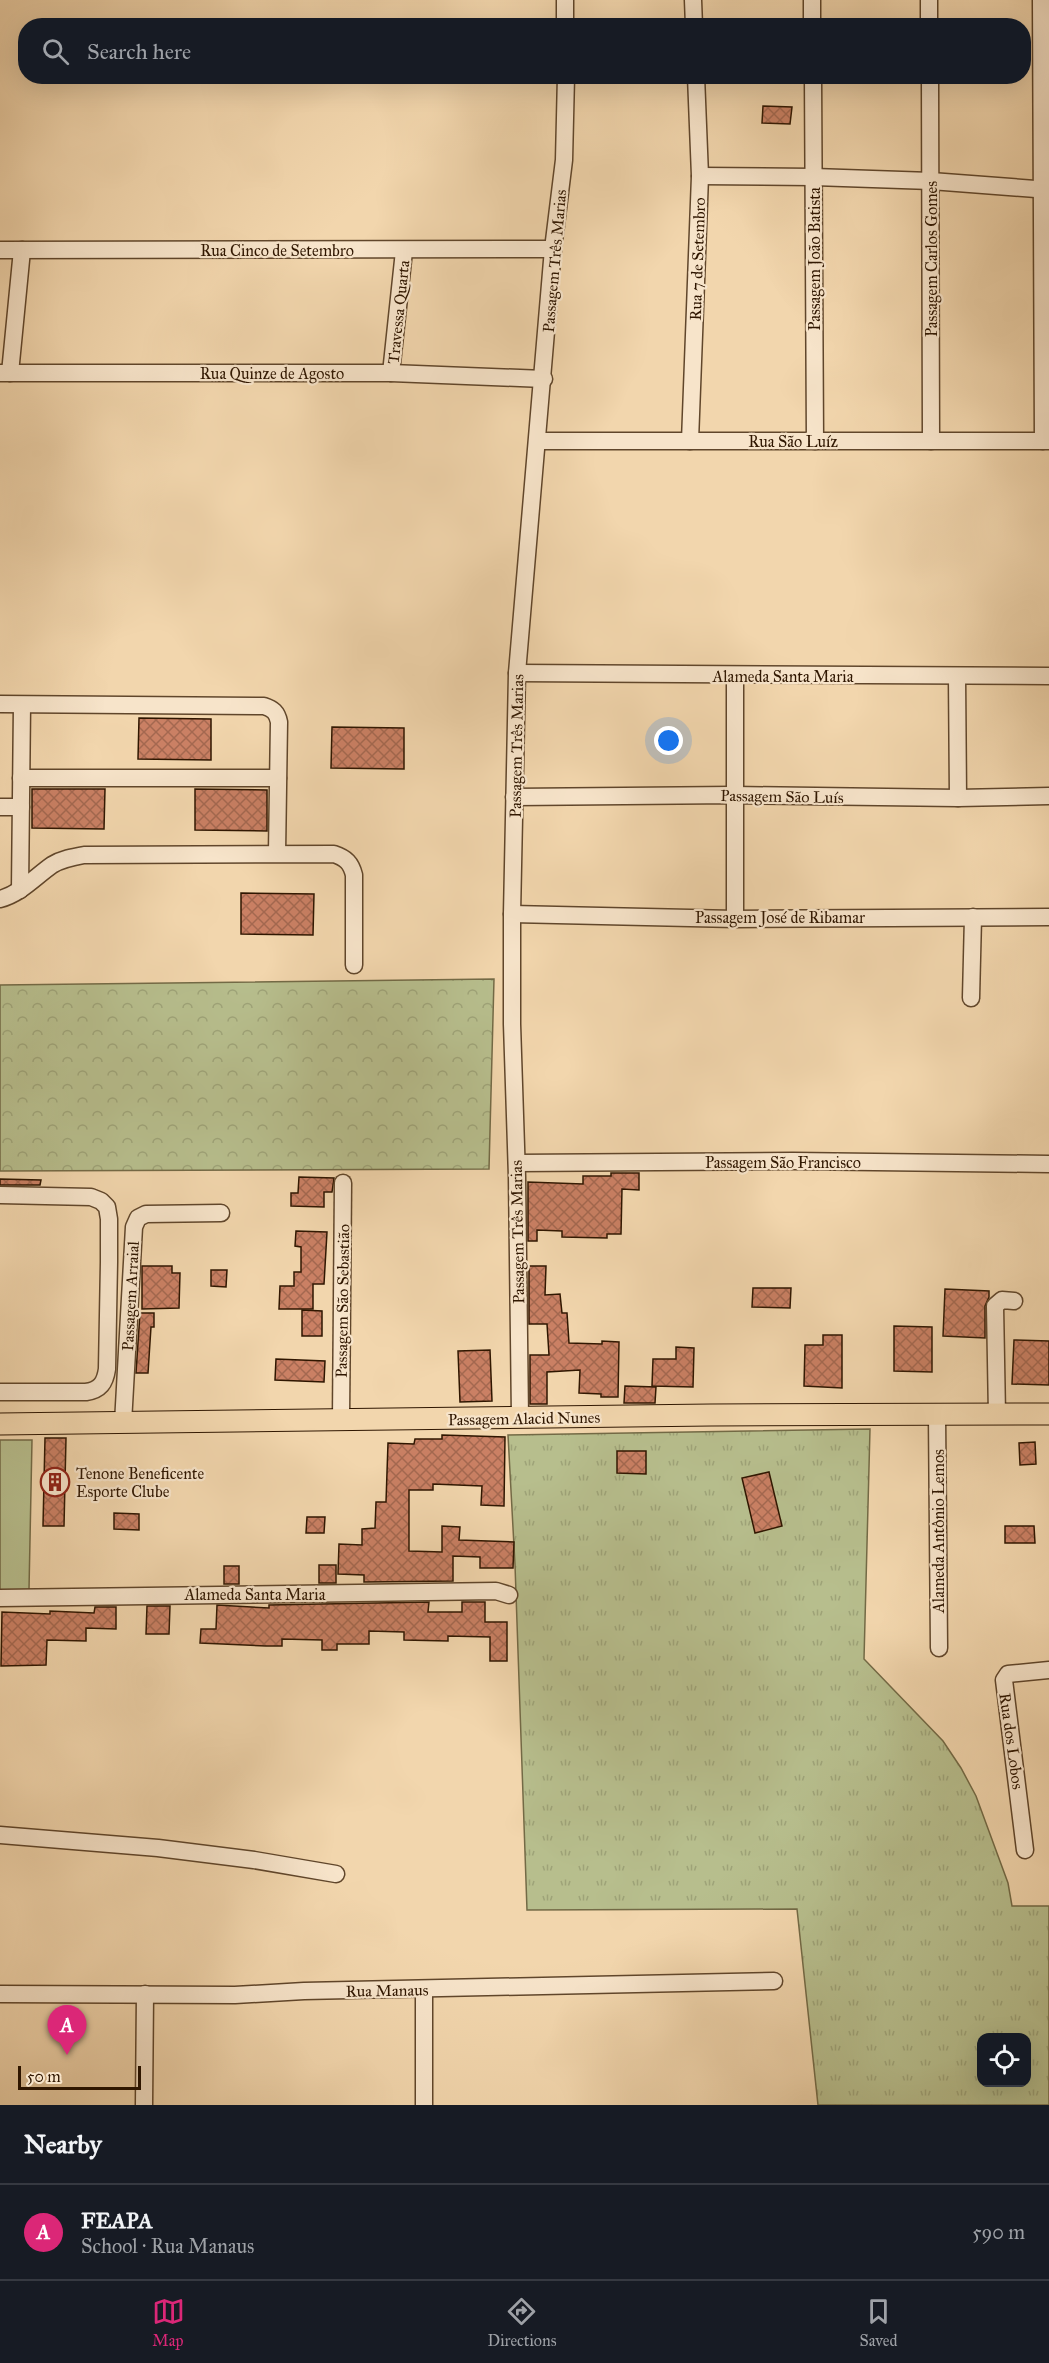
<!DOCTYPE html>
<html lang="en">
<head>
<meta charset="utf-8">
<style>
  body { margin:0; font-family:"IM FELL Great Primer",serif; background:#20242c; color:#f1f3f6 }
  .controls { position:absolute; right:18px; bottom:18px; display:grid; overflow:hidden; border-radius:12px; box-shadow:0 6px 24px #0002 }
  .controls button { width:54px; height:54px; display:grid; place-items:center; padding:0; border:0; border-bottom:2px solid #363941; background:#171b24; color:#f1f3f6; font:30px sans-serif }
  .scale { position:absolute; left:18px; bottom:15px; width:123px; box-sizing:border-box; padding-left:6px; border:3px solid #2f1600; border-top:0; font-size:16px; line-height:21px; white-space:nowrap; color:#2f1600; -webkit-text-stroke:4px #f7e4ca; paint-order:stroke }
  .you { position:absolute; left:669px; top:741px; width:21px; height:21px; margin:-15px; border:4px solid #fff; border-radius:50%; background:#1a73e8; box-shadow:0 0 0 9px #1a73e833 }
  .badge { display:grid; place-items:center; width:39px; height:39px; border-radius:50%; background:#db2777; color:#fff; font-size:20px; font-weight:700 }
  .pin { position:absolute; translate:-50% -50px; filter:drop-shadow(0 2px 3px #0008) }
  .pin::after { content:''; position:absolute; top:32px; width:21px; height:18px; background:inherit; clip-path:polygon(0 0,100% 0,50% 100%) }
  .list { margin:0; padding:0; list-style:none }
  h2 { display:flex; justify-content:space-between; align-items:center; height:78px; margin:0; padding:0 24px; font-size:26px }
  h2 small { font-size:20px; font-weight:400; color:#9ea1a6 }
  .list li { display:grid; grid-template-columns:39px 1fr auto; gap:18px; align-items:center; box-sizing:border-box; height:96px; padding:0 24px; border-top:2px solid #363941 }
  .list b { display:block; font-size:22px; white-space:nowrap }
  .list p { margin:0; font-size:20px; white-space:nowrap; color:#9ea1a6 }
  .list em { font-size:20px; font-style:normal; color:#9ea1a6 }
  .icon { flex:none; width:33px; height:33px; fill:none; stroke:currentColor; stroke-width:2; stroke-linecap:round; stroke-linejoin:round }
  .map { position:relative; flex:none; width:1049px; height:2105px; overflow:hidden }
  .search { position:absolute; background:#171b24; box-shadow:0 6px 24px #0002; left:18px; right:18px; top:18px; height:66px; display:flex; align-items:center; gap:15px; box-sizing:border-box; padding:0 21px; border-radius:24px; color:#9ea1a6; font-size:22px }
  .sheet { height:174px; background:#171b24 }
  nav { display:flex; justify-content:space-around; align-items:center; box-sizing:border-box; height:84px; border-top:2px solid #363941; background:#171b24; font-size:16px; color:#9ea1a6 }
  nav a { display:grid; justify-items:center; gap:3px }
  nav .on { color:#db2777 }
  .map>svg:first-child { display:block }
  .grass { fill:url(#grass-tufts); stroke:#736a46; stroke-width:1.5; fill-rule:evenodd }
  .forest { fill:url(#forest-crowns); stroke:#736a46; stroke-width:1.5 }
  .park { fill:#b7be8d; stroke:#736a46; stroke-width:1.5 }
  .building { fill:url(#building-cross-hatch); stroke:#2f1600; stroke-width:1.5 }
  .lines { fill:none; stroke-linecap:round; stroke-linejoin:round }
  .minor-casing { stroke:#60462b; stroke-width:19 }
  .major-casing { stroke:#2f1600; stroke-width:23 }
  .minor { stroke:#f7e4ca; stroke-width:16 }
  .major { stroke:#f2d6ad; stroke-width:21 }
  .labels { text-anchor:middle; stroke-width:4.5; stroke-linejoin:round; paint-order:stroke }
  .street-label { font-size:16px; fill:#2f1600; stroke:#f7e4ca }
  .poi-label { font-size:16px; fill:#2f1600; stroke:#f7e4ca; text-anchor:start }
</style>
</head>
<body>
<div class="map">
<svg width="1049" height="2105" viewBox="0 0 1049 2105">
  <defs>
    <pattern id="grass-tufts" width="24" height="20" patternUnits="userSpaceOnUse" patternTransform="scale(1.5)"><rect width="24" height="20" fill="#b7be8d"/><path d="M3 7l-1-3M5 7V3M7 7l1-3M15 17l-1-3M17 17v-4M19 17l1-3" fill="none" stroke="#9ea378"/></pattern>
    <pattern id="forest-crowns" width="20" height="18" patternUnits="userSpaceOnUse" patternTransform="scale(1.5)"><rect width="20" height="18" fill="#b7be8d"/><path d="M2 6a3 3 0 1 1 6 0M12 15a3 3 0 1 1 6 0" fill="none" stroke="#9ea378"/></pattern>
    <pattern id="building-cross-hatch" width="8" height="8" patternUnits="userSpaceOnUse" patternTransform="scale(1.5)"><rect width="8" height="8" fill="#ca8064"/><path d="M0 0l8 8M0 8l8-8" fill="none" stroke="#a46850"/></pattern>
  </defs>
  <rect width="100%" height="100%" fill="#f2d6ad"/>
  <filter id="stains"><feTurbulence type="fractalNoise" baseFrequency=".00333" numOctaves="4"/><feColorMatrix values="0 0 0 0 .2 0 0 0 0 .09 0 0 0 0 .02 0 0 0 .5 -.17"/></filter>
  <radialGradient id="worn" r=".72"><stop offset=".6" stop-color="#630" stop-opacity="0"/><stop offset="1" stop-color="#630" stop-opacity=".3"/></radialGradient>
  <path class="grass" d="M870,1429L864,1659L943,1741L961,1768L976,1796L1008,1883L1012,1906H1049V2105H818L797,1909L527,1910L515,1565L508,1435ZM982,2038H1026V2082H982Z"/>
  <polygon class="forest" points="494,979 489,1169 0,1171 0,985"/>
  <polygon class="park" points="0,1440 32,1440 29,1590 0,1590"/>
  <g class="building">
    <polygon points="763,106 792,107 790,124 762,123"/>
    <polygon points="139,718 211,719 211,760 138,759"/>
    <polygon points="332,727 404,728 404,769 331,768"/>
    <polygon points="32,789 105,789 104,829 32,828"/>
    <polygon points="195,789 267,790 267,831 195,830"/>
    <polygon points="241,893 314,894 313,935 241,934"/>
    <polygon points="611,1173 639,1173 639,1190 622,1189 621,1234 607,1234 607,1238 562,1237 562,1231 537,1230 537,1241 528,1241 528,1182 583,1184 583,1176 611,1176"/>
    <polygon points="299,1177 334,1178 332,1192 324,1192 324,1207 291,1206 291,1193 298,1193"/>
    <polygon points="0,1179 41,1180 40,1185 0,1185"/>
    <polygon points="296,1231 327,1232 324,1284 313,1284 313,1309 279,1309 280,1286 294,1286 294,1272 301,1272 301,1247 295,1246"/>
    <polygon points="142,1266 172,1266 172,1273 180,1273 179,1308 142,1309"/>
    <polygon points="529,1266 546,1266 545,1295 560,1294 562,1313 567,1313 569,1343 602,1344 602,1341 619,1342 618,1397 601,1397 601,1394 579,1393 580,1370 547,1372 547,1404 530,1404 530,1355 549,1355 547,1324 529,1324"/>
    <polygon points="211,1270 227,1270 226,1287 211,1286"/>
    <polygon points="753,1288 791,1288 790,1308 752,1307"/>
    <polygon points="945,1289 989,1291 989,1297 985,1306 985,1338 943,1336"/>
    <polygon points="302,1310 322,1311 322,1336 302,1336"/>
    <polygon points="140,1313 154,1313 154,1327 151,1327 148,1373 136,1373"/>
    <polygon points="894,1326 932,1327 932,1372 894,1371"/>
    <polygon points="823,1335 842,1335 842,1388 804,1386 805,1345 823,1345"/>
    <polygon points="1014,1340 1049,1341 1049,1385 1012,1384"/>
    <polygon points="676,1347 694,1348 693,1387 652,1386 653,1359 676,1359"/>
    <polygon points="490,1350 492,1401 460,1402 458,1351"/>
    <polygon points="276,1359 325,1361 324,1382 275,1380"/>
    <polygon points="625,1386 656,1387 655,1403 624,1403"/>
    <polygon points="442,1435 505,1437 504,1506 481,1505 482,1486 433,1484 433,1490 409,1490 409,1551 442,1552 442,1526 460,1527 459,1540 514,1542 513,1568 480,1568 480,1557 453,1556 453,1581 364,1582 364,1575 338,1574 339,1544 362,1545 362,1529 375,1528 376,1502 386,1502 388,1443 414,1444 415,1439 442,1439"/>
    <polygon points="45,1438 66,1438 64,1526 43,1526"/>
    <polygon points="1035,1442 1036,1464 1020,1465 1019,1443"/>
    <polygon points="617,1451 646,1451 646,1474 617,1473"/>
    <polygon points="769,1472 782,1526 755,1533 742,1478"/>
    <polygon points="114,1513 139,1514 139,1530 114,1529"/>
    <polygon points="307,1517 325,1517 324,1533 306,1533"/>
    <polygon points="1005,1526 1034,1526 1035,1543 1005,1543"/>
    <rect x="319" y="1565" width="17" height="18"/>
    <rect x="224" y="1566" width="15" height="18"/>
    <polygon points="429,1602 428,1612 462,1612 462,1602 485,1602 485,1622 507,1622 507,1661 490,1661 490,1637 448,1636 448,1641 404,1640 404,1632 369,1631 369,1644 337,1644 337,1650 322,1650 322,1640 282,1639 282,1646 266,1646 200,1643 201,1629 216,1629 217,1605 269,1608 269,1605"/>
    <polygon points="147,1606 170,1606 169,1634 146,1634"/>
    <polygon points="95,1607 116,1607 116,1629 86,1628 86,1641 47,1640 46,1665 1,1666 2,1612 50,1614 50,1611 94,1613"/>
  </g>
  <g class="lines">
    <g class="minor-casing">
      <g id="minor">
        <polyline points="565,0 565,26"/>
        <polyline points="693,0 694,26"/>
        <polyline points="812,0 812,26"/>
        <polyline points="929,0 929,26"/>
        <polyline points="1041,0 1043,441"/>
        <polyline points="813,76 815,441"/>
        <polyline points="930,76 931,441"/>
        <polyline points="700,176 814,177 931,181 1049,190"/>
        <polyline points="0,250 553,249"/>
        <polyline points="0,373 391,373 544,379"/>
        <polyline points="10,373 22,250"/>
        <polyline points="391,373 404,251"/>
        <polyline points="538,441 1049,441"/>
        <polyline points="690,441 700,176 696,76"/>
        <polyline points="517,673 1049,676"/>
        <polyline points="735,676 735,919"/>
        <polyline points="957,676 958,798"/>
        <path d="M0,704L264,706C273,709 277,712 279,722L277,853"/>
        <polyline points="21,778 278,778"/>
        <polyline points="514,797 734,795 958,798 1049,796"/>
        <polyline points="0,807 21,807"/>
        <polyline points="20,890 22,705"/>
        <path d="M0,899C20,894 35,877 52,865C62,859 73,857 84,855L334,854C346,858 351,863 354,875V965"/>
        <polyline points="512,914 735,919 1049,917"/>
        <polyline points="971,998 973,917"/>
        <polyline points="517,1163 793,1161 1049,1164"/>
        <path d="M0,1195L91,1197L101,1201L107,1207L109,1219V1262L107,1369C105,1383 100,1390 86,1392H0"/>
        <polyline points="937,1415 939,1648"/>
        <polyline points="997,1415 995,1306 1002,1300 1014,1301"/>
        <polyline points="520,1417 517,1177 512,1024 512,914 517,673 553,249 564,160 566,76"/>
        <polyline points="341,1419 343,1183"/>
        <polyline points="123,1423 134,1227 138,1218 146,1214 221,1213"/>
        <polyline points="0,1598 496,1591 509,1595"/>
        <polyline points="0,1835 158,1848 254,1860 336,1874"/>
        <polyline points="1025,1850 1004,1680 1008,1674 1049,1670"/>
        <polyline points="0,1994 235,1995 304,1991 774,1981"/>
        <polyline points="144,2105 145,1994"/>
        <polyline points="424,2105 424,1989"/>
      </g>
    </g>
    <g class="major-casing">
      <polyline id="major" points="0,1424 711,1415 1049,1414"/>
    </g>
    <use href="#minor" class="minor"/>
    <use href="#major" class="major"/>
  </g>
  <defs>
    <g id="building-ring" transform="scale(1.5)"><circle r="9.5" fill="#f7e4ca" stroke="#8f2418" stroke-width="1.5"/><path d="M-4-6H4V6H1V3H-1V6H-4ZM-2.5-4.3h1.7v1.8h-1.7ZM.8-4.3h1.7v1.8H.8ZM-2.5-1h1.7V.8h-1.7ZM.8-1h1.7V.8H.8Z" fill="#8f2418"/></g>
  </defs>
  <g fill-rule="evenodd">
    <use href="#building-ring" x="55" y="1482"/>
  </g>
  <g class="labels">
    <g class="street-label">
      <text x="277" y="256">Rua Cinco de Setembro</text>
      <text transform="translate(697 259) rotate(-88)" y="6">Rua 7 de Setembro</text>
      <text transform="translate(814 259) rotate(-90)" y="6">Passagem João Batista</text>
      <text transform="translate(931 259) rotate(-90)" y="6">Passagem Carlos Gomes</text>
      <text transform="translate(554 261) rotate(-85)" y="6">Passagem Três Marias</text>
      <text transform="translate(398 312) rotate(-84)" y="6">Travessa Quarta</text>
      <text x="272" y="379">Rua Quinze de Agosto</text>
      <text x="793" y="447">Rua São Luíz</text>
      <text x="783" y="682">Alameda Santa Maria</text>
      <text transform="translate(516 746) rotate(-89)" y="6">Passagem Três Marias</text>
      <text transform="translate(782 796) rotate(1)" y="6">Passagem São Luís</text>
      <text x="780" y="923">Passagem José de Ribamar</text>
      <text x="783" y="1168">Passagem São Francisco</text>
      <text transform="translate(517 1232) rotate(-91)" y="6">Passagem Três Marias</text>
      <text transform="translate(130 1296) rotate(-87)" y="6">Passagem Arraial</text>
      <text transform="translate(342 1301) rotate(-89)" y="6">Passagem São Sebastião</text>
      <text transform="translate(524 1418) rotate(-1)" y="6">Passagem Alacid Nunes</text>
      <text transform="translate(938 1531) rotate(-90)" y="6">Alameda Antônio Lemos</text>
      <text x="255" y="1600">Alameda Santa Maria</text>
      <text transform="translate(1012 1741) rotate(82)" y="6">Rua dos Lobos</text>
      <text transform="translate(387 1990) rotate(-1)" y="6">Rua Manaus</text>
    </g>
    <g class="poi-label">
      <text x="76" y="1479">Tenone Beneficente<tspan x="76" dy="18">Esporte Clube</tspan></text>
    </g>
  </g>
  <rect width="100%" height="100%" filter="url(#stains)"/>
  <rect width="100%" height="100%" fill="url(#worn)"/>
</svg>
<div class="controls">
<button><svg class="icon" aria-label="locate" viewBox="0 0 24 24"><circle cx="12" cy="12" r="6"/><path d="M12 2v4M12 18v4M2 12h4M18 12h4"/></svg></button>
</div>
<div class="scale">50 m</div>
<div class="you"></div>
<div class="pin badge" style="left:67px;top:2055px">A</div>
<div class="search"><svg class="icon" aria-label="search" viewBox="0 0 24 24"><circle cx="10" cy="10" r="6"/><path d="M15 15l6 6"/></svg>Search here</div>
</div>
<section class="sheet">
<h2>Nearby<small></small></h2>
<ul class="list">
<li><span class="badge">A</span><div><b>FEAPA</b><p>School · Rua Manaus</p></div><em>590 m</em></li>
</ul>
</section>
<nav>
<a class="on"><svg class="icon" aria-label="map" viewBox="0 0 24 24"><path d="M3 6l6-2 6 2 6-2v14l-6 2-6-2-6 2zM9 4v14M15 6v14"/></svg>Map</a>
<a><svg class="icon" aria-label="directions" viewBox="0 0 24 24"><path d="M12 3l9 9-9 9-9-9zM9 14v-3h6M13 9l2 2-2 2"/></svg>Directions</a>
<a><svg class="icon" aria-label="saved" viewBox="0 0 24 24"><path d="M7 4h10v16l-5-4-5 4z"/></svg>Saved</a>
</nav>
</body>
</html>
